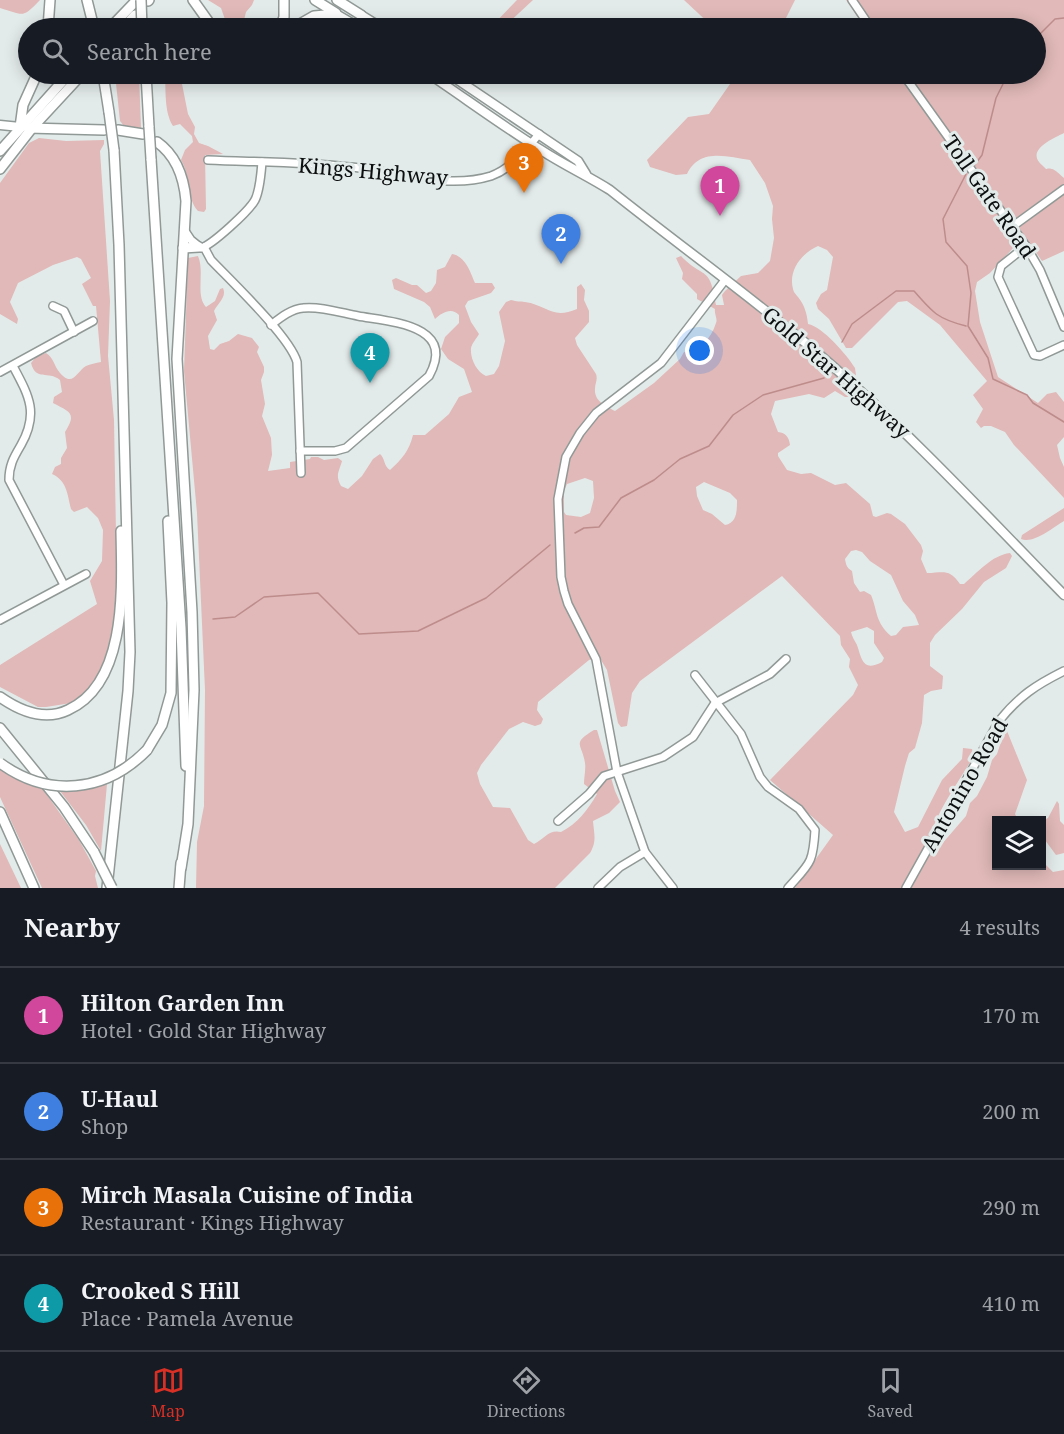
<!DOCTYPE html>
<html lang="en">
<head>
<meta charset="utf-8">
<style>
  body { margin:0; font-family:"Noto Serif",serif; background:#20242c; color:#f1f3f6 }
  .controls { position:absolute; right:18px; bottom:18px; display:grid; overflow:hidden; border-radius:0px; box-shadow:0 3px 15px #0003 }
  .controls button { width:54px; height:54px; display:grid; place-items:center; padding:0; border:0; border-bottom:2px solid #363941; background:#171b24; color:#f1f3f6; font:30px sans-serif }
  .you { position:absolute; left:700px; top:351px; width:21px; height:21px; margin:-15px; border:4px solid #fff; border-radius:50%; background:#1a73e8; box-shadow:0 0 0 9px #1a73e833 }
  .badge { display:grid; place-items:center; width:39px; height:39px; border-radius:50%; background:#d93025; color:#fff; font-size:20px; font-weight:700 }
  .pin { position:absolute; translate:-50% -50px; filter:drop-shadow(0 2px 3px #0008) }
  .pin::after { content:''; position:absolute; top:32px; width:21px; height:18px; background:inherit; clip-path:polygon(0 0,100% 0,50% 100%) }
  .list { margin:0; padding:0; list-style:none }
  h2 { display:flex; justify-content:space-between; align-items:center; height:78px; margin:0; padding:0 24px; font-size:26px }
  h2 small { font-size:20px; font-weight:400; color:#9ea1a6 }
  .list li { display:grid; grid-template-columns:39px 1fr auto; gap:18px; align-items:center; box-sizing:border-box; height:96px; padding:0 24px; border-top:2px solid #363941 }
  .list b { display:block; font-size:22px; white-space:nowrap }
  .list p { margin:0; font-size:20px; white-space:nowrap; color:#9ea1a6 }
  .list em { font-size:20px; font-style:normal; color:#9ea1a6 }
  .icon { flex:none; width:33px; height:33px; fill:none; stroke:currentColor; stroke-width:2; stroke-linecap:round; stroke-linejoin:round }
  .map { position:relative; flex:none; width:1064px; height:888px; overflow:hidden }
  .search { position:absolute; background:#171b24; box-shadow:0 3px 15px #0003; left:18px; right:18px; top:18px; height:66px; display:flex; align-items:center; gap:15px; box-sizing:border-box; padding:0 21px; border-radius:33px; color:#9ea1a6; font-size:22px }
  .sheet { height:462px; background:#171b24 }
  nav { display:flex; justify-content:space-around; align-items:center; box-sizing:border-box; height:84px; border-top:2px solid #363941; background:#171b24; font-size:16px; color:#9ea1a6 }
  nav a { display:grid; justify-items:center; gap:3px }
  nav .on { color:#d93025 }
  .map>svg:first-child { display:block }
  .green { fill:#e0b9b8; fill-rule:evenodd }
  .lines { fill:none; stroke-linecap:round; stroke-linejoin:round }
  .stream { stroke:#bd8c8b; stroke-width:1.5 }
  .minor-casing { stroke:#919997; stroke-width:10 }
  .major-casing { stroke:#919997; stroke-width:11 }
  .highway-casing { stroke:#919997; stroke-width:12 }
  .minor { stroke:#fff; stroke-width:7 }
  .major { stroke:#fff; stroke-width:8 }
  .highway { stroke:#fff; stroke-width:9 }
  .highway-bridge-casing { stroke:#919997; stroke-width:12; stroke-linecap:butt }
  .highway-bridge { stroke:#fff; stroke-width:9 }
  .labels { text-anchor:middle; stroke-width:6; stroke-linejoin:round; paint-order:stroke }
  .street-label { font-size:21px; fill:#0c0f0f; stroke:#e3ebea }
</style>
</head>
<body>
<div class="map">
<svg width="1064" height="888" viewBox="0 0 1064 888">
  <rect width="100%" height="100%" fill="#e3ebea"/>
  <g class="green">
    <path d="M0,0H40C22,19 24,15 0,8Z"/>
    <polygon points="208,0 254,0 252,5 246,12 242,28 232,28 227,25 221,8"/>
    <polygon points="517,0 533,0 503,28 490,28"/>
    <polygon points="684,0 795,0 785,20 778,28 714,28"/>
    <path d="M846,0H1064V133C1052,139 1024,151 1043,166C1049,172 1044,167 1052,169C1056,170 1060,175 1064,178V251L1042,261L1031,245L1014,247L990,273L977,282L975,291L980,322L998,377L1038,403L1047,394L1056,392L1064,402V437L1057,445L1060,458L1064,467V498L1014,445L1005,432L991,426H984L981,428L976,422L983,409L973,395L987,381L940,325L907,301L898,302L852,348H846L829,319L818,309L816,303L821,294L827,290L833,257L827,250L818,246C802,253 788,270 793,289C794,293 795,293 798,297C805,306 807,314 808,324C823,327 847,355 855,368L856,375L852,390L855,397H845L835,391L824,398L809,394L775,401L771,414L778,432C786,433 789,437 790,445L778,453V456L787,470L801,474L811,473L835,485L846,483L870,504L873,516L876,517L887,513L891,514L905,524L921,545L923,551L921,559L927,573C943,573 949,568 960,584H964C977,573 992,555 1010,553L1012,556L1006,568L984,582L962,609L935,635L930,643V666L943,676L942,689L931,691L924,695L922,723L915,748L909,753L905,766L894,812L905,832L918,827L942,780L962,759L963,748L972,749L973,753L972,759C956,786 936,812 928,843L936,855L941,845L966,816L970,803L977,796L987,777L992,760L997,754L1004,733L1007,731L1027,780L1015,814L1018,820H996V866H1042V861L1053,872L1064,870V888H795L833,835L770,780L853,695L858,685L849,667L850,659L841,645L840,636L782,576L640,681L632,693L627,726L621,727L618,723L607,670L601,660L594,658L589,660L538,702L537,710L543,719L541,724L535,726L523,722L509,729L481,765L477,773L480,784L493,807L510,808L528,840L534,844C544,839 549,829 561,832C578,823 587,811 597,794L584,784C584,777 586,769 585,763C582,743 571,744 594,730H597L615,791L620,802L609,813L593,821C594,834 597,841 590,853L555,888H196L197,842L204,806L205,690L197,513L184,371L188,258L198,256C205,272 195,295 206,307L215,301L220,289L223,288C227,297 218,303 214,311L217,320L208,336L210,349L214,350L220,344L229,341L238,334L252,338L259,347L257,352L264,367V372L261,380L265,404L262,416L271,438L272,455L268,471L290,468V462L310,459L311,457H318L324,460L338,458L342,461C339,472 335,475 341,486L348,489L362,476L373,459L380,454C385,458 384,467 390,470C402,459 409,451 413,435H425L449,414L459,397L472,392L464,369L448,359L441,349L445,337L459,323V315C452,307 442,312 435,319L430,307L424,302L394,289L392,280L396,278L412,285H417L426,293L431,291L436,283L437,270L445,267L452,254C465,256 470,271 475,283H492L495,288L491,293L468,301L465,306L471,322L479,334C477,338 472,343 471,348C470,359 477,372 486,376L494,374L499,366L505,341L499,312L506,302L511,300C517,302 520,301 525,302C547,305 552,320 577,309V287L581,284L585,290L584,300L589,311V322L575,338L577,345L596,374C598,380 595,383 595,389C594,401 606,406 615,411L654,383L680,359L684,352C700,350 711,339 716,323C718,319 714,314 715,309L697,299V294L682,279L683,273L676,258L681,256C704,280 710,264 716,305H724L722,295L725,291L741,276L758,273L770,261L774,238L772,219L773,206L765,183L750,160C726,156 699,148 687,174L676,175L650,167L647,160L688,117L709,114L737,74H1036V28H865ZM585,478L593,481L594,498L590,513L581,517L566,515L564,512V491L567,484ZM704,482L730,493L737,500C737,511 737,523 725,525L712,514L703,510L697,496L696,487ZM856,550L862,552L870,561L891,575L903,601L915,615L919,625L903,627L896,635L891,636C875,622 878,612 871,595L864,591L860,592L854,583L852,571C847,568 846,565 845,559L851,551ZM867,627L874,631V643L884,658L882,662C863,672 862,660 857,645C855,641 852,637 851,632Z"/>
    <polygon points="115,74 139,74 141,128 124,126 120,121"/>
    <path d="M165,74H180L188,114L195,127L194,134L199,143L208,146L223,154L205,155L206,209L204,212L198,211C186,198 191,176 181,160L185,150L193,142L192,136L180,124L173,126C164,112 166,90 165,74Z"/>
    <path d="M39,138L66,141L104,140V144L100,151L110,301L108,356L114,420L117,592L112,636L107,657L94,685L86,695L71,703L46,707H38L0,687V665L97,604L90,581L102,561L103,530L98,518L87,507L74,512L71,509C67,493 67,481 52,474L55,467L61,464V458L67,448L65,432C77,413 70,412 53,403L54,397L62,392L60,380C48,370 36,382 31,363L36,357L46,353C54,358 54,366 60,373C73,388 77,371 86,366C90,364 96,363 101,362L96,306H93L82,284L91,278L81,259L77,257L53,265L18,283L10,302L18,319L17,324L0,314V183L29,143Z"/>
    <path d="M1064,508V521C1052,528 1034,544 1021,539L1022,535Z"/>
    <polygon points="0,767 22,781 42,788 79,840 96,871 95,876 98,888 42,888 0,797"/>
    <polygon points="107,784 101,851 86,825 60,791 74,791"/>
    <polygon points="1057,801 1059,804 1060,821 1064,825 1064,853 1056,855 1045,840 1042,839 1042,821 1048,818"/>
    <polygon points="0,844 21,888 0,888"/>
  </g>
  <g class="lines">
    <g class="stream">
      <polyline points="1036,38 1055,19 1064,18"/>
      <polyline points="974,166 982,155 996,98 1008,74"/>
      <polyline points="966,174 943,219 946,242 967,266 971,293 968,326 988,358 993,379 1027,395 1033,403 1064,422"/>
      <path d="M842,342L852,324L896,291H914C933,313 938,319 966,326"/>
      <polyline points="575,533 584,528 599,527 621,498 654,480 680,459 709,446 733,415 763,395 824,378"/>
      <polyline points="213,619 235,617 264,597 318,593 359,634 418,631 486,598 550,545"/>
    </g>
    <g class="minor-casing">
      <g id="minor">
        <polyline points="852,0 871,28"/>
        <polyline points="903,74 1026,246 1040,270 1064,327"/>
        <path d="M208,160C255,162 303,162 350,167C395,171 446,190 491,176C511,169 526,150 539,134"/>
        <polyline points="1013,226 1064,189"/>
        <path d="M185,231L191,240L201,248C212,245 249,211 255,200C260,190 261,174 262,162"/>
        <polyline points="1026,246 1001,266 998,277 1034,355 1040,356 1064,345"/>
        <path d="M204,247L211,260C232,282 290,337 297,362L301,473"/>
        <polyline points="53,306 64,311 74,332"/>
        <path d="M271,325C280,318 291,309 303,308C320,306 342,313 358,316C391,322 457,325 429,376L346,448L335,451H300"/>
        <path d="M13,366C29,396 39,413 21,445C14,457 9,465 9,480L64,585"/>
        <polyline points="0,372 93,321"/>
        <polyline points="0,620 86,574"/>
        <path d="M695,675L741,734L760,777L768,787L799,809L815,830C813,864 810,863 788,888"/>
        <polyline points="558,821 589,794 604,776 663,757 693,737 715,703 770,674 786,659"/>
        <polyline points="598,888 620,867 645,852"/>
        <polyline points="673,888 645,852 617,772 596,659 568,604 564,591 561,577 558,499 566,457 580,433 596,413 661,363 725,280"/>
        <path d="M906,888L999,721C1019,696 1036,685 1064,671"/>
      </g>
    </g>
    <g class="major-casing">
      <g id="major">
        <polyline points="336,14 360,28"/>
        <polyline points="361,15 382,28"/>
        <path d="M429,74C466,99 503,126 541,150C564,165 588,176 610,190C680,246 753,298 821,356C907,430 985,514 1064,595"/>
        <polyline points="449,74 578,161 586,174"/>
        <polyline points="0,125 20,127"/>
      </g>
    </g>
    <g class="highway-casing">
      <g id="highway">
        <polyline points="87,0 94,28"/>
        <polyline points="193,0 213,28"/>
        <polyline points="315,0 336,13"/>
        <polyline points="337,0 361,15"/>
        <polyline points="148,1 149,0"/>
        <polyline points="48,28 50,0"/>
        <polyline points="110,28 135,2"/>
        <polyline points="123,28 135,15"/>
        <polyline points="280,28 284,17 284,0"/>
        <polyline points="293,28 314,16 336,14"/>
        <polyline points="103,74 109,112"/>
        <polyline points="146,74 149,127"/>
        <polyline points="20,127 23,105 37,74"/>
        <polyline points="28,128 104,130"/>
        <polyline points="118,130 143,134"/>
        <path d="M157,142C177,156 184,178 186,201L177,359L192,612L194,690L188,824L181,868"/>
        <polyline points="0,151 69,74"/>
        <polyline points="151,159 181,628 186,766"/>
        <polyline points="0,169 32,128 82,74"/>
        <polyline points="183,248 199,247"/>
        <path d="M0,697C20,711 45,721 68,710C128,683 122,585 121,531"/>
        <polyline points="0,728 64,807 94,852"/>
        <polyline points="147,750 162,725 171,693 172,603 168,521"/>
        <polyline points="0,812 34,888"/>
        <polyline points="107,888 128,691 130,652 119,245 114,150"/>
        <polyline points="179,888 181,863"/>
      </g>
    </g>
    <use href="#minor" class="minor"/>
    <use href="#major" class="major"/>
    <use href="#highway" class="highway"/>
    <g class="highway-bridge-casing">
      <g id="highway-bridge">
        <polyline points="141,0 142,28"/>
        <polyline points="109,112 114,150"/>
        <polyline points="149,127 151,159"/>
        <path d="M0,763C48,798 105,793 147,750"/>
        <polyline points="94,852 112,888"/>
      </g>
    </g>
    <use href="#highway-bridge" class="highway-bridge"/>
  </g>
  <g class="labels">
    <g class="street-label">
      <text transform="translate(373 172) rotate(5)" y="7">Kings Highway</text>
      <text transform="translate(989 197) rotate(55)" y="7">Toll Gate Road</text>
      <text transform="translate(836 373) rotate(41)" y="7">Gold Star Highway</text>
      <text transform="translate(965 785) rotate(-60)" y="7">Antonino Road</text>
    </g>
  </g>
</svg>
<div class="controls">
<button><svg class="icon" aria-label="layers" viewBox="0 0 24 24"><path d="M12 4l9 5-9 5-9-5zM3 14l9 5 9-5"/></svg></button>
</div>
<div class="you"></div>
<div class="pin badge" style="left:720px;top:216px;background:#d1479c">1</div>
<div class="pin badge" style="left:561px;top:264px;background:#3f7fe0">2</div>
<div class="pin badge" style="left:524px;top:193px;background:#e8710a">3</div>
<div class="pin badge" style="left:370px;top:383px;background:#0f9aa8">4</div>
<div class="search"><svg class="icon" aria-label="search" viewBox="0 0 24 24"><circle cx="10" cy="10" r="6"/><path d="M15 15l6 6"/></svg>Search here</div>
</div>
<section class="sheet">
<h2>Nearby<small>4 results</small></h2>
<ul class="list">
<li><span class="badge" style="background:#d1479c">1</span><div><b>Hilton Garden Inn</b><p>Hotel · Gold Star Highway</p></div><em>170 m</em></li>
<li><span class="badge" style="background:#3f7fe0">2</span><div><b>U-Haul</b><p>Shop</p></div><em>200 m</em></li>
<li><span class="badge" style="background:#e8710a">3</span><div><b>Mirch Masala Cuisine of India</b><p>Restaurant · Kings Highway</p></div><em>290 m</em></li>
<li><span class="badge" style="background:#0f9aa8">4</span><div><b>Crooked S Hill</b><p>Place · Pamela Avenue</p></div><em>410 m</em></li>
</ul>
</section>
<nav>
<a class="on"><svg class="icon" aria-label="map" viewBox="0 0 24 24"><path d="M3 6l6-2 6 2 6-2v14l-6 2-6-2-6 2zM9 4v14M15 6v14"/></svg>Map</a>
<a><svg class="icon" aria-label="directions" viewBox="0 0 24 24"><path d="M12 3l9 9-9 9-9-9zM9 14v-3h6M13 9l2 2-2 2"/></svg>Directions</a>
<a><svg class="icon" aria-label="saved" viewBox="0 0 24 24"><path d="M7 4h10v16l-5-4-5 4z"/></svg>Saved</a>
</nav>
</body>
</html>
